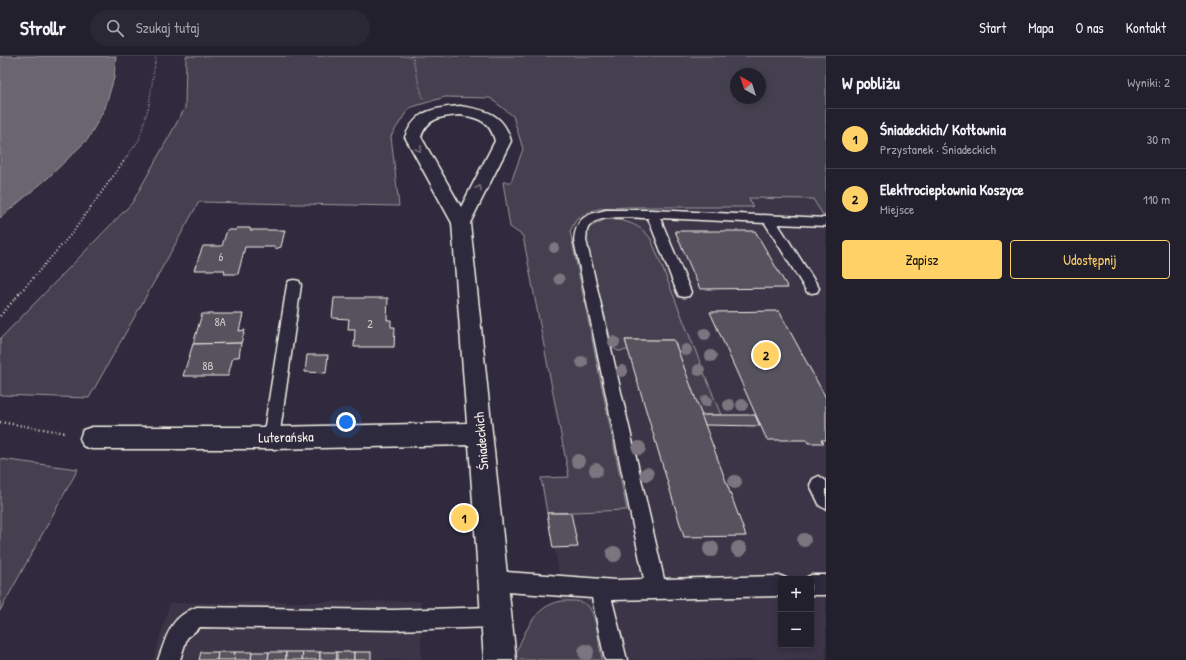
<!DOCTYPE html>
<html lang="pl">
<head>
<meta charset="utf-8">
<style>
  body { margin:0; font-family:"Patrick Hand",sans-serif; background:#2b2836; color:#f1f3f6 }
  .controls { position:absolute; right:12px; bottom:12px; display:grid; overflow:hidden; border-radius:4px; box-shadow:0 2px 6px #0003 }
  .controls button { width:36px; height:36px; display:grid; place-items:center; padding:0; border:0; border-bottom:1px solid #403e4a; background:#23202e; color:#f1f3f6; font:20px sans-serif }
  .compass { position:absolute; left:730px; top:12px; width:36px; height:36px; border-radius:50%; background:#23202e; box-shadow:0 2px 6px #0003; rotate:321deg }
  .you { position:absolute; left:346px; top:366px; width:14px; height:14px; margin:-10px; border:3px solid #fff; border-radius:50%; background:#1a73e8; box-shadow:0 0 0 6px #1a73e833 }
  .badge { display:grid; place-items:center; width:26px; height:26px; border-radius:50%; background:#ffd166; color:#111; font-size:13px; font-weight:700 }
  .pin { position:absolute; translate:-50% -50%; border:2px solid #fff; box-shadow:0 1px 4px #0006 }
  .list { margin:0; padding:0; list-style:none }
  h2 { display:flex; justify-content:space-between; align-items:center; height:52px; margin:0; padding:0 16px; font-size:17px }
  h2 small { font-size:13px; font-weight:400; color:#a3a3aa }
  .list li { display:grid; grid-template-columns:26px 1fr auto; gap:12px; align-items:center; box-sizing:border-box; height:60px; padding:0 16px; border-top:1px solid #403e4a }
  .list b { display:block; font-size:15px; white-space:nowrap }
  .list p { margin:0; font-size:13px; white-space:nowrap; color:#a3a3aa }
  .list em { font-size:13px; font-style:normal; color:#a3a3aa }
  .actions { display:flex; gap:8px; padding:12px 16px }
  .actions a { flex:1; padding:9px 0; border:1px solid #ffd166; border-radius:4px; text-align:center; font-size:14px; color:#ffd166 }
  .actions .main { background:#ffd166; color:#111 }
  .icon { flex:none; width:22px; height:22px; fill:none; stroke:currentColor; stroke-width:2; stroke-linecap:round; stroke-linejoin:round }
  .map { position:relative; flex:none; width:826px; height:604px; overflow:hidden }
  header { display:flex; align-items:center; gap:24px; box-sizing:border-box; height:56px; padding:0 20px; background:#23202e; border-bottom:1px solid #403e4a }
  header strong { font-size:19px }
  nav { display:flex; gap:22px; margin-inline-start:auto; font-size:14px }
  .search { width:280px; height:36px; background:#2b2836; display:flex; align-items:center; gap:10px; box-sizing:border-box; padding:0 14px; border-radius:22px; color:#a3a3aa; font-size:15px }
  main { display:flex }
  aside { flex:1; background:#23202e }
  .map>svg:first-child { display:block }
  .built { fill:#3b3647; fill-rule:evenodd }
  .green { fill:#454050; stroke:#9c989c; fill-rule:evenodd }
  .water { fill:#6a6670; stroke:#a19ea0 }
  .building { fill:#56525f; stroke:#f4f1e8 }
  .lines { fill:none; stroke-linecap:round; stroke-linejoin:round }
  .service-casing { stroke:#f4f1e8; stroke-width:3 }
  .minor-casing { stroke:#f4f1e8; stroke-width:3 }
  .path-far2 { stroke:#f4f1e8; stroke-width:1.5; stroke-dasharray:0.5 2; stroke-linecap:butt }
  .path-far1 { stroke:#f4f1e8; stroke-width:2; stroke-dasharray:1 2.5; stroke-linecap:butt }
  .path { stroke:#f4f1e8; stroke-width:2.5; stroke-dasharray:1 3; stroke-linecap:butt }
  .service { fill:#2f2a3d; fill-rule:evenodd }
  .minor { fill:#2f2a3d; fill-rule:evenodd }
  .tree { fill:#7a757e }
  .oneway { stroke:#747079 }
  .labels { text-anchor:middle; stroke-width:4; stroke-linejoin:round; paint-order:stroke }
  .number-label { font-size:12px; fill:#ccc9c6 }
  .street-label { font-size:14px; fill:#f4f1e8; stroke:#2f2a3d }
</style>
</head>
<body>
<header>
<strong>Strollr</strong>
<div class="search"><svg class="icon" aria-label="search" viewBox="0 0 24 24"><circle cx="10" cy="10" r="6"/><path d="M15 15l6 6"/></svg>Szukaj tutaj</div>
<nav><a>Start</a><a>Mapa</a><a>O nas</a><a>Kontakt</a></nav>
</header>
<main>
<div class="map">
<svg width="826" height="604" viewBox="0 0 826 604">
  <rect width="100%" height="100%" fill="#2f2a3d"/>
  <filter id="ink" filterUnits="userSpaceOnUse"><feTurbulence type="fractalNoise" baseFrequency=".025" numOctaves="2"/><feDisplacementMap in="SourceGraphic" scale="8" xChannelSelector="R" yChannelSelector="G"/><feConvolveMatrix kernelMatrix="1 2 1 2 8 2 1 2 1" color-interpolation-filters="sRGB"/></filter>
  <g filter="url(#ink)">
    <g class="built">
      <path d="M503,126L826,139V604H557L564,558L559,516L541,422L569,421L523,180L510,171ZM781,523H811V589H781Z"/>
      <polygon points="421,545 421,604 153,604 170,547"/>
    </g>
    <g class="green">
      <path d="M186,0H826V160L823,159L813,143L749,142L753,151H628L598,153L585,157L576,164L570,175L627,454L547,457L541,422L569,421L523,180L510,171L503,126H511L523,93L513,60L490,42L445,41L409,52L391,80L399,150L199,146L89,342L0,339V283L132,147L185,52ZM736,18H760V42H736Z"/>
      <path d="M606,163C624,164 639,167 651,183L721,359H701L674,284H625L628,294L618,295L613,292L585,183L588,172Z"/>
      <polygon points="0,403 78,413 0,555"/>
      <path d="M562,545C571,545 580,544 587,549C597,557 599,591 602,604H516C515,596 519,590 522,583C531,564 540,549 562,545Z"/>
    </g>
    <polygon class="water" points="0,0 116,0 114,22 105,52 88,83 49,121 0,162"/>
    <g class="building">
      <polygon points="237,172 250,172 250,174 285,174 281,191 275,193 275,191 245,191 238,218 224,218 225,214 194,214 203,190 222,190 227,174 236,174"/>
      <polygon points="675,175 755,175 788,232 700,233"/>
      <polygon points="334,242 388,242 387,264 391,264 391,271 395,271 394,291 354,291 355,273 348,273 349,263 332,262"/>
      <polygon points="779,255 826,342 826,384 821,384 824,387 808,387 807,384 767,384 710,256"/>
      <polygon points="202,258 243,258 239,275 245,274 241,287 193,288"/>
      <polygon points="625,284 674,284 746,480 684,481"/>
      <polygon points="241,287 239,301 233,301 228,320 183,320 193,288"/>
      <polygon points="307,299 328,299 326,317 305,316"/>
      <polygon points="701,359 755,359 760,370 705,369"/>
      <polygon points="547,457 571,457 578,491 553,492"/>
      <polygon points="201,596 218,596 217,604 199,604"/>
      <polygon points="218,596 235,596 234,604 217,604"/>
      <polygon points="235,596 252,596 251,604 234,604"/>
      <polygon points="252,596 269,596 268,604 251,604"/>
      <polygon points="269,596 286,596 286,604 268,604"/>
      <polygon points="286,596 303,596 302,604 286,604"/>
      <polygon points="303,596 320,596 320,604 302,604"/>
      <rect x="320" y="596" width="17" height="8"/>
      <rect x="337" y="596" width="17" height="8"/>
      <rect x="354" y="596" width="17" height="8"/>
    </g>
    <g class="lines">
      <g class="service-casing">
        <g id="service">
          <path d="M606,154H652L826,162V170L778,168L819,232L817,236L812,237L807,236L765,167L660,162L691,236L689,240L684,241L679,240L677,236L648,162C634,162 595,157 588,172C586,175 587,181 586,184L664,523L781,520L788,523H781V540L612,544L627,604H605L592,542L494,535L487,532L484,525L487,518L494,515L616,524L644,523L574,184C577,161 585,159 606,154Z"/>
          <polygon points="294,224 299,225 301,229 279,382 277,387 271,390 265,387 263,382 287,229 289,225"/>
          <polygon points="819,420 826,425 826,453 820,450 810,429 813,423"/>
          <polygon points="811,519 826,519 826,539 811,539 811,523 804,523"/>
          <path d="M197,551L393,554L497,551L504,554L507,561L504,568L497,571L393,574L200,571L187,582L180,604H158C168,578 169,562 197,551Z"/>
        </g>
      </g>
      <g class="minor-casing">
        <path id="minor" d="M460,50C486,54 503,57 511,85L470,167L516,604H484L469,389L271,393H92L83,390L80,382L83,374L92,371H271L467,367L452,167L405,81C416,54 433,52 460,50ZM460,59C479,62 490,65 495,85L461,151L421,81C428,61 441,61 460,59Z"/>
      </g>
      <g class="path-far2">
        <polyline points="412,0 423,43"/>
        <polyline points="123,106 139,84 149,49 156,0"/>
      </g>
      <polyline class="path-far1" points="19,238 73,176 124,105"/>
      <g class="path">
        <polyline points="0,260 20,237"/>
        <polyline points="0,366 67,377"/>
      </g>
      <use href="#service" class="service"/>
      <use href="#minor" class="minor"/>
    </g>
    <g class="tree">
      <circle cx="554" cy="192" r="5"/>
      <circle cx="559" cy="223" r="5.5"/>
      <circle cx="705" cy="278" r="6"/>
      <circle cx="614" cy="286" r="6"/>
      <circle cx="686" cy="294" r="6"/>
      <circle cx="711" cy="300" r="6"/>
      <circle cx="582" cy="306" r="6"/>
      <circle cx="699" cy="314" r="6"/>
      <circle cx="622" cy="315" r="6"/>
      <circle cx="706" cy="345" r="6"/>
      <circle cx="729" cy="349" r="6"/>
      <circle cx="742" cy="349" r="6"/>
      <circle cx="639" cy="392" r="7"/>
      <circle cx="578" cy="405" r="7"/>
      <circle cx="596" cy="414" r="7"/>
      <circle cx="647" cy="418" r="7"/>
      <circle cx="735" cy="426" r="7"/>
      <circle cx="804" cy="484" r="7"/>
      <circle cx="711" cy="493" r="8"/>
      <circle cx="739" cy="493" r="8"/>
      <circle cx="614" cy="498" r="8"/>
      <circle cx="586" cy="596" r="8"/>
    </g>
    <defs><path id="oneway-chevron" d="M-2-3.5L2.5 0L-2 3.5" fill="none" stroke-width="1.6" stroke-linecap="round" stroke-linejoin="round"/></defs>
    <g class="oneway">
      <use href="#oneway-chevron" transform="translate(419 93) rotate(60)"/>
      <use href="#oneway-chevron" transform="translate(479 132) rotate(-63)"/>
    </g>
  </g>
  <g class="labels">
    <g class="number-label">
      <text x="221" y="205">6</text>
      <text x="220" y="270">8A</text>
      <text x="370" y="272">2</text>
      <text x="208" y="314">8B</text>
    </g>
    <g class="street-label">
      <text transform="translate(286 381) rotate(-1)" y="5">Luterańska</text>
      <text transform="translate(481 385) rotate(-95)" y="5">Śniadeckich</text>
    </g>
  </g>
</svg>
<div class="controls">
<button>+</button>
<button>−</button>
</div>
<svg class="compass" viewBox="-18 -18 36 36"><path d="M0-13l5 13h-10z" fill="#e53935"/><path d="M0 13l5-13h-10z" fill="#a3a3aa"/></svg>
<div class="you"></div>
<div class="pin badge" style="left:464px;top:462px">1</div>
<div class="pin badge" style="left:766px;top:299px">2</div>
</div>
<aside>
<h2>W pobliżu<small>Wyniki: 2</small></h2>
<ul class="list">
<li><span class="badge">1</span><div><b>Śniadeckich/ Kotłownia</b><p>Przystanek · Śniadeckich</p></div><em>30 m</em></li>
<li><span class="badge">2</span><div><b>Elektrociepłownia Koszyce</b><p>Miejsce</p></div><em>110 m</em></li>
</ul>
<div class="actions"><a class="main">Zapisz</a><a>Udostępnij</a></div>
</aside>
</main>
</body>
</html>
